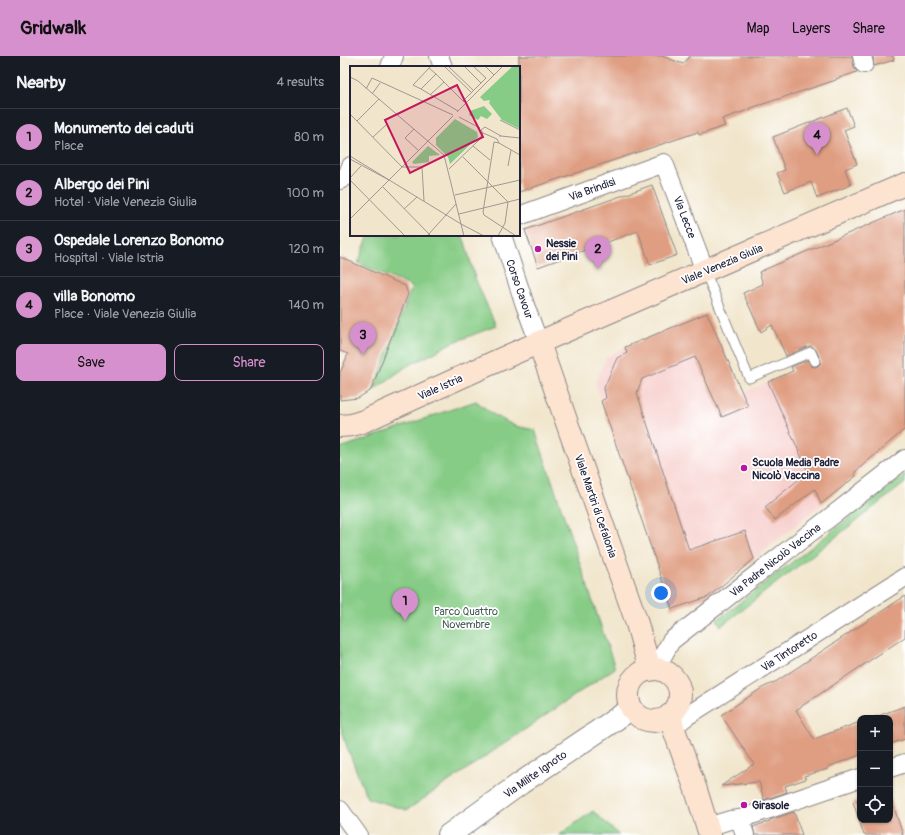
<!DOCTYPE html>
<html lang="en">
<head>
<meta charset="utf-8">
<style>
  body { margin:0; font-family:Pangolin,sans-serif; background:#20242c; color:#f1f3f6 }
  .controls { position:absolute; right:12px; bottom:12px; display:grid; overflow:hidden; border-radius:8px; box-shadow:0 1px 3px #0004 }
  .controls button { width:36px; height:36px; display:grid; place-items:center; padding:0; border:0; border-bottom:1px solid #363941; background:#171b24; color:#f1f3f6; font:20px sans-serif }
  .you { position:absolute; left:321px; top:537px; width:14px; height:14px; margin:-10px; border:3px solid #fff; border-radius:50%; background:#1a73e8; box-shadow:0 0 0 6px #1a73e833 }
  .badge { display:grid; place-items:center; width:26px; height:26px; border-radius:50%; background:#d690ce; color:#111; font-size:13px; font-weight:700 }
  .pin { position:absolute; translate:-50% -33px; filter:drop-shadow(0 1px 2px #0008) }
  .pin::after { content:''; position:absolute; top:21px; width:14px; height:12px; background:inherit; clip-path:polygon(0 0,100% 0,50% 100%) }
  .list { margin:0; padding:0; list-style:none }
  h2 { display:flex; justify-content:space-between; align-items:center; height:52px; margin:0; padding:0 16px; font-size:17px }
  h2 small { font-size:13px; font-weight:400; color:#9ea1a6 }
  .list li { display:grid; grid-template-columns:26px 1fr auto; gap:12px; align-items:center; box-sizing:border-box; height:56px; padding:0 16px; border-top:1px solid #363941 }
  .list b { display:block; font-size:15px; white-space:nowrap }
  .list p { margin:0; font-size:13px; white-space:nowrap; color:#9ea1a6 }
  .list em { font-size:13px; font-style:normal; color:#9ea1a6 }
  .actions { display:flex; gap:8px; padding:12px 16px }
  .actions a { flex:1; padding:9px 0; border:1px solid #d690ce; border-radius:8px; text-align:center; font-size:14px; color:#d690ce }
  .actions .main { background:#d690ce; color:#111 }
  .icon { flex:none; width:22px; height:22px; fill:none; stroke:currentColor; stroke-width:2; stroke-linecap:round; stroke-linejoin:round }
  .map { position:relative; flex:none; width:565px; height:779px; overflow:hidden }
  header { display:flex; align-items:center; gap:24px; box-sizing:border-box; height:56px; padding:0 20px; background:#d690ce; color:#111 }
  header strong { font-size:19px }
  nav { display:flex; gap:22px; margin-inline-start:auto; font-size:14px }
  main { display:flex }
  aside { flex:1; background:#171b24 }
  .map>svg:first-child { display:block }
  .built { fill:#f7d0ce }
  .green { fill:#87cc86; stroke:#547760 }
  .building { fill:#df9d81 }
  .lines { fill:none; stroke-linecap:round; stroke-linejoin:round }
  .service-casing { stroke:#8a8484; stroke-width:11 }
  .minor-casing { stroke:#8a8484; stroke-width:20 }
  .tertiary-casing { stroke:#8a8484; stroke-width:24 }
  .secondary-casing { stroke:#8a8484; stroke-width:24 }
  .service { stroke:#fff; stroke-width:9 }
  .minor { stroke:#fff; stroke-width:18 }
  .tertiary { stroke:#fff; stroke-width:22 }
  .secondary { stroke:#fde4d1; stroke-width:22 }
  .poi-dot { fill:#b5179e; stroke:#fff; stroke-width:1.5 }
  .labels { text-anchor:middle; stroke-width:3.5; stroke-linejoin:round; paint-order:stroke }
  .street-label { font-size:11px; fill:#22223b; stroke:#fff }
  .poi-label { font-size:11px; font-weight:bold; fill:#22223b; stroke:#fff; text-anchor:start }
  .park-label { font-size:11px; fill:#455e55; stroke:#fff }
  .inset-road { fill:none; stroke:#9e9892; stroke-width:1 }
  .view { fill:#c2185b; fill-opacity:0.15; stroke:#c2185b; stroke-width:2 }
  .inset-edge { fill:none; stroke:#22223b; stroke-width:2 }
</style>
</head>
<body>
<header>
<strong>Gridwalk</strong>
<nav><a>Map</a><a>Layers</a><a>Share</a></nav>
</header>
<main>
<aside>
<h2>Nearby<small>4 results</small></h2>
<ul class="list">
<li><span class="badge">1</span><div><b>Monumento dei caduti</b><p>Place</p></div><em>80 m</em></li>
<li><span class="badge">2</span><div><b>Albergo dei Pini</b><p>Hotel · Viale Venezia Giulia</p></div><em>100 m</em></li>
<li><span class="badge">3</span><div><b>Ospedale Lorenzo Bonomo</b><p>Hospital · Viale Istria</p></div><em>120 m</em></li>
<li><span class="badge">4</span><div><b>villa Bonomo</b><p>Place · Viale Venezia Giulia</p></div><em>140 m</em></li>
</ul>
<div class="actions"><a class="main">Save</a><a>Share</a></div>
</aside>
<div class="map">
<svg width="565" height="779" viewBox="0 0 565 779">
  <rect width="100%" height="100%" fill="#fff"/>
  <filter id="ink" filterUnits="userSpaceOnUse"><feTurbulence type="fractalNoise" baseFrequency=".025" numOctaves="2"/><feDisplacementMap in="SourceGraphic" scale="8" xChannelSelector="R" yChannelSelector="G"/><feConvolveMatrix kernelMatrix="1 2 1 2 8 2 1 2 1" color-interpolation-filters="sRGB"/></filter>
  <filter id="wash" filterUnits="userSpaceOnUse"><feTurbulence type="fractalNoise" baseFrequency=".012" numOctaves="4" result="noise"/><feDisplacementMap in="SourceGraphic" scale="16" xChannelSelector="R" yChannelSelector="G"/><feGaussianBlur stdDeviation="0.9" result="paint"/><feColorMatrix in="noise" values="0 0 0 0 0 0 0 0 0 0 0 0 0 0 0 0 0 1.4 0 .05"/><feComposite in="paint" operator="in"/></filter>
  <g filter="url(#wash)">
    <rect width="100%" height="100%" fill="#f1e6cc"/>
    <polygon class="built" points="367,257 403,337 483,302 526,400 530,403 516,420 368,541 332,553 255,326 267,301 285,291"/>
    <g class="green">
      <polygon points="29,179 122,179 125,186 135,222 156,270 109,288 94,297 67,310 34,334 72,231 18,207"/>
      <path d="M136,345L154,359L175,370L195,374L275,612L67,754L27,742L7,691L0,668V392C46,377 90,360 136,345Z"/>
      <polygon points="565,419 565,427 381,570 377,564"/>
      <polygon points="253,755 279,779 219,779"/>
    </g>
    <g id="blocks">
      <g class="building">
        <polygon points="179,0 322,0 343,8 350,0 512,0 514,11 517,16 496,23 496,24 411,52 411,53 382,63 385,70 359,79 358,76 179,136"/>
        <polygon points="533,0 553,0 554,4 534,10"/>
        <polygon points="507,52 514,70 504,74 517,108 505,113 511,129 477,142 471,126 445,136 437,117 445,114 433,81"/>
        <polygon points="312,129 337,199 310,209 298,175 198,211 185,174"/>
        <polygon points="565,153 565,373 515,416 516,420 481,448 475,433 435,464 425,451 468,416 428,326 453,315 451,311 468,304 471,310 474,311 478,310 480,308 481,305 476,294 472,290 469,290 446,300 432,269 421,276 403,237 423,228 419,216"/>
        <polygon points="0,201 65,230 68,238 31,334 18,342 0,344 0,317 8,298 0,295"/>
        <polygon points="367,257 408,350 382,361 355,301 302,323 297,337 349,494 405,475 414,503 368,541 332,553 261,345 266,342 264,332 277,302 287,297 285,291"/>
        <polygon points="565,540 565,581 456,654 474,683 520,666 520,699 488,711 488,713 464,720 466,723 445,730 447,736 424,744 419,726 381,730 414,708 381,659 422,632 437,625"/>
        <polygon points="565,650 565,683 550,688 550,662 532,662"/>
        <polygon points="550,740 563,779 524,779 513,746 520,744 520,764 550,764"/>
        <polygon points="454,756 462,779 415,779 413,771 430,765 430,764"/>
      </g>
    </g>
  </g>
  <g filter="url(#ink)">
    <use href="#blocks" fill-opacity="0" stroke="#8a8484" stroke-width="1"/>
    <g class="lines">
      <g class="service-casing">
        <polyline id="service" points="365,215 409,322 471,296 475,305"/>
      </g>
      <g class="minor-casing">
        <g id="minor">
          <polyline points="99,0 103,11"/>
          <polyline points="522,0 524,8"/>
          <polyline points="50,11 54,0"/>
          <polyline points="0,124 7,120 11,110"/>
          <polyline points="179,160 324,107 365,215"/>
          <polyline points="162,179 185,249 199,287"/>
          <polyline points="322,614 321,603 331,585 565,403"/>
          <polyline points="333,671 347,660 565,521"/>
          <polyline points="550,712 565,707"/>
          <polyline points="0,754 18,779"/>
          <polyline points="400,763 405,779"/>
          <polyline points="367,771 390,764 400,763 520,722"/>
        </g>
      </g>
      <g class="tertiary-casing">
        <polyline id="tertiary" points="109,779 181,727 282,659"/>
      </g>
      <g class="secondary-casing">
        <g id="secondary">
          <polyline points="199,287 296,564 310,614"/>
          <polyline points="0,370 12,369 24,365 170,299 565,128"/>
          <circle cx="314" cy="639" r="26"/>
          <polyline points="330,659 333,671 356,734 370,779"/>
        </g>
      </g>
      <use href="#service" class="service"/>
      <use href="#minor" class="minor"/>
      <use href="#tertiary" class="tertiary"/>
      <use href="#secondary" class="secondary"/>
    </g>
  </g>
  <g class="poi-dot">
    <circle cx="198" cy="193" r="4"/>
    <circle cx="404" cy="412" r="4"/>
    <circle cx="404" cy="749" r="4"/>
  </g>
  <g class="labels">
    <g class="street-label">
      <text transform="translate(252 133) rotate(-20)" y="4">Via Brindisi</text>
      <text transform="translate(345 161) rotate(69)" y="4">Via Lecce</text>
      <text transform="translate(382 208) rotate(-23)" y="4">Viale Venezia Giulia</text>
      <text transform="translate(180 233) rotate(71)" y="4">Corso Cavour</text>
      <text transform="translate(100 331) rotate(-24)" y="4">Viale Istria</text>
      <text transform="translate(256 450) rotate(71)" y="4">Viale Martiri di Cefalonia</text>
      <text transform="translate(435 504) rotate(-38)" y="4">Via Padre Nicolò Vaccina</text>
      <text transform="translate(449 595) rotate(-33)" y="4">Via Tintoretto</text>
      <text transform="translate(195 718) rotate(-35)" y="4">Via Milite Ignoto</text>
    </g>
    <g class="poi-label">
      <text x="206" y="191">Nessie<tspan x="206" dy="13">dei Pini</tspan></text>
      <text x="412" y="410">Scuola Media Padre<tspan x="412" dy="13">Nicolò Vaccina</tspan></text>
      <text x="412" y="753">Girasole</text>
    </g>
    <g class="park-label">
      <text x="126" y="559">Parco Quattro<tspan x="126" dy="13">Novembre</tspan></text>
    </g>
  </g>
  <g transform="translate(10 10)">
    <rect width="170" height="170" fill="#f1e6cc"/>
    <path d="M163,0H170V63L152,54L139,37L140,34L134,35L130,31ZM134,40L142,48L137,53L131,50L128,54L119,49L120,45ZM105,53L127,66L128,71L100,98L98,91L86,79V72ZM78,80L90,89L79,90V96L64,98L62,96Z" fill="#87cc86"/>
    <path class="inset-road" d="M94,0L122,27M98,0L124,25M114,0L131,17M135,0L144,9M79,2L86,8L71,23L63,19L81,0M86,8L114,36M0,11L8,15L94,89L111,158M16,23L22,12L103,49M71,23L108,45M22,28L30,17M80,29L94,16M113,35L136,12L123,0M107,46L153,0M0,48L52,101H72L74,135M109,51L130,62M150,54L170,64M7,55L29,33M64,63L55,72L69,85M133,67L131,64L135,61L151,70H149M133,67L147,73M151,70L170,72M23,71L37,58M147,73L149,77L170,89M78,75L103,50M149,77L144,76L133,146L134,149L166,170M123,80L140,94M0,90L111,158L114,170M113,91L158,136L155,157L148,170M0,93L39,114M158,100L161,84M99,103L129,74L133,67M0,112L11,100M0,114L55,170M33,121L81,170M105,129L170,114M54,143L67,131M109,148L170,133M0,153L78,75M111,158L134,170M77,170L106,138"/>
    <path class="view" d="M107,19L133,71L60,107L35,54Z"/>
    <rect width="170" height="170" class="inset-edge"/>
  </g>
</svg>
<div class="controls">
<button>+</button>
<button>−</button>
<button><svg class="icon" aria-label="locate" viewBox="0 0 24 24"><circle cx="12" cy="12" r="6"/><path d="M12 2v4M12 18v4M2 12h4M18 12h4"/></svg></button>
</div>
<div class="you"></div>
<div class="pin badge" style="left:65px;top:565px">1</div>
<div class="pin badge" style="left:258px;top:213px">2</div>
<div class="pin badge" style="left:23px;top:299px">3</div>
<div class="pin badge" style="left:477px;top:99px">4</div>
</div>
</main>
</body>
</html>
